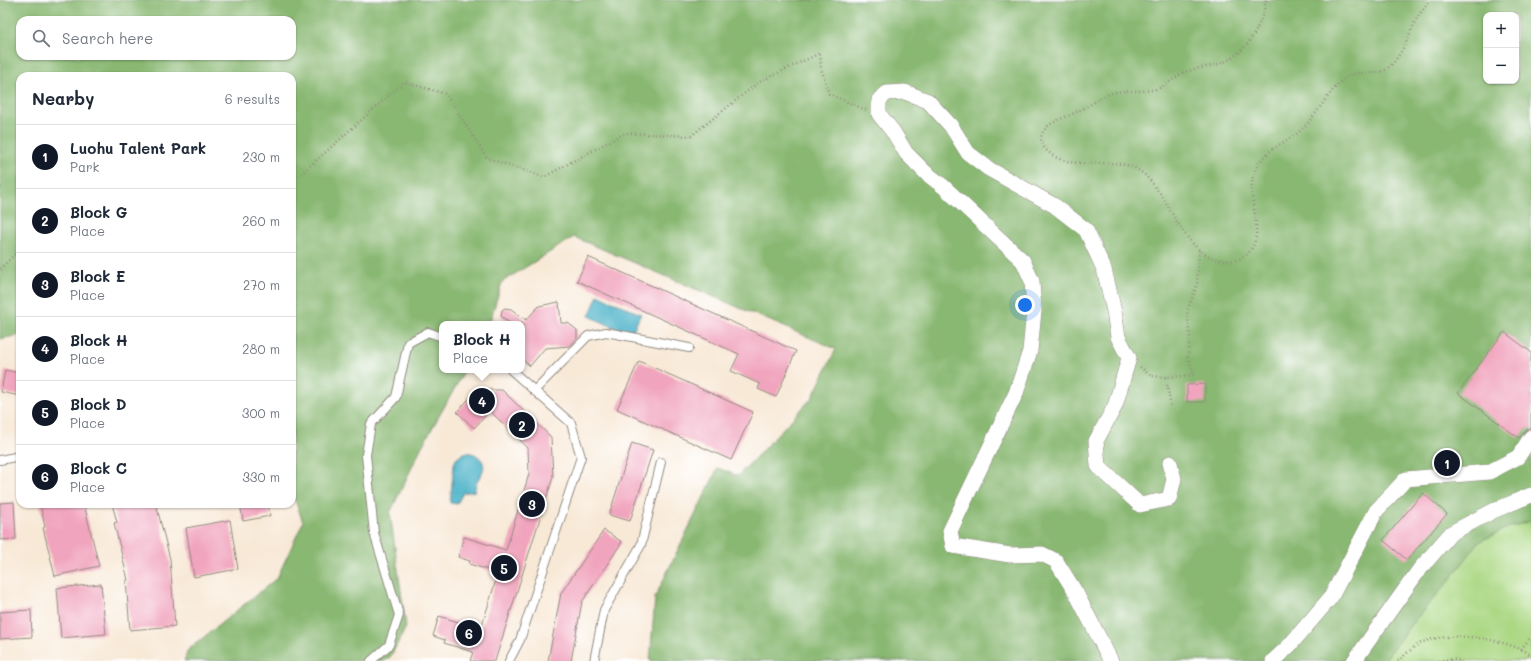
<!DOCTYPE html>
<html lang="en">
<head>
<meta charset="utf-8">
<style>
  body { margin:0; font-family:Mali,sans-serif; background:#f6f6f7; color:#1f2937 }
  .controls { position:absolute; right:12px; top:12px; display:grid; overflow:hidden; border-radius:8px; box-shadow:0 1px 3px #0004 }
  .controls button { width:36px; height:36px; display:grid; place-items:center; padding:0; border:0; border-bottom:1px solid #e0e1e3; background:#fff; color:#1f2937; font:20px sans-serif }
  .you { position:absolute; left:1025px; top:305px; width:14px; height:14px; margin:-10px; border:3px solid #fff; border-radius:50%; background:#1a73e8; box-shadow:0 0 0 6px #1a73e833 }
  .badge { display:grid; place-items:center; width:26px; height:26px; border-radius:50%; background:#111827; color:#fff; font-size:13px; font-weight:700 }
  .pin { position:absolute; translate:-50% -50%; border:2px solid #fff; box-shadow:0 1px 4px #0006 }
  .popup { position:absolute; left:439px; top:321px; width:86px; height:52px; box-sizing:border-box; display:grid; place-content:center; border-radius:8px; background:#fff; filter:drop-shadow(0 1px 3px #0005); font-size:13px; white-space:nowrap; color:#747a83 }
  .popup b { font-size:15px; color:#1f2937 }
  .popup::after { content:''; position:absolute; left:50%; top:100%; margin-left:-8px; border:8px solid transparent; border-top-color:#fff }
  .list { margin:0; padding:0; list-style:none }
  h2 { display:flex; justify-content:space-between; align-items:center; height:52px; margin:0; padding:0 16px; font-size:17px }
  h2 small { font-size:13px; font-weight:400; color:#747a83 }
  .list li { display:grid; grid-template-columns:26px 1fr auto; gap:12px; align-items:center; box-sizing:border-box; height:64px; padding:0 16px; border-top:1px solid #e0e1e3 }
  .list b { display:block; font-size:15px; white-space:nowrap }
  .list p { margin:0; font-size:13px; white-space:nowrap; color:#747a83 }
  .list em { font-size:13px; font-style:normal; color:#747a83 }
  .icon { flex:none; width:22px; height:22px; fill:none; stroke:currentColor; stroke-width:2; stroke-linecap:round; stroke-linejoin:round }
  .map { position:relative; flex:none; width:1531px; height:661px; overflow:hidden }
  .search { position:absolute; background:#fff; box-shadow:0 1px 3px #0004; left:16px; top:16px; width:280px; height:44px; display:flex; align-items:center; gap:10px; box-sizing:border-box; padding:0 14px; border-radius:12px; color:#747a83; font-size:15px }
  .panel { position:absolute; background:#fff; box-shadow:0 1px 3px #0004; left:16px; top:72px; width:280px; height:436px; border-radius:12px }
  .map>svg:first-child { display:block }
  .green { fill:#acd884; stroke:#6c8258 }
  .forest { fill:#89b872; stroke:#5a724e; fill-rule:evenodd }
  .water { fill:#49b1c7; stroke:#3a6e79 }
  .building { fill:#f1a4bd }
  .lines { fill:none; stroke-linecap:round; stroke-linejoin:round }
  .lane-casing { stroke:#928a81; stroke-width:10 }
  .street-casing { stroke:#928a81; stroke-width:16 }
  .path { stroke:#928a81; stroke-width:2.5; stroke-dasharray:1 3; stroke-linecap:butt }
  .lane { stroke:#fff; stroke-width:8 }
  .street { stroke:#fff; stroke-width:15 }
</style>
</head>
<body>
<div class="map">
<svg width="1531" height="661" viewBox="0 0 1531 661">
  <rect width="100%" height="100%" fill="#fff"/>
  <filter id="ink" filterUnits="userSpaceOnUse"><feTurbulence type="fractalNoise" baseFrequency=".025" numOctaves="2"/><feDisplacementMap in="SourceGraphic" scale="8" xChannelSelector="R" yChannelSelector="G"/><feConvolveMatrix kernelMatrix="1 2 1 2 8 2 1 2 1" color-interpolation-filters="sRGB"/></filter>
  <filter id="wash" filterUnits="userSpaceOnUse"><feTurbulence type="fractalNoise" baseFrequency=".012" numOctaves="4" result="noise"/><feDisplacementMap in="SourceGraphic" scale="16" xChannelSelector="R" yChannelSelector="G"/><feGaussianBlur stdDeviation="0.9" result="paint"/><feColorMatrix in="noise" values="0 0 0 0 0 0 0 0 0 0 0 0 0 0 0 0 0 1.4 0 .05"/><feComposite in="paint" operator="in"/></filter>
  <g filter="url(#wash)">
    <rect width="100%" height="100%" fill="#f8e9d7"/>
    <polygon class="green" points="1531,265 1531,661 1194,661"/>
    <path class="forest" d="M0,0H1531V521L1507,528L1479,542L1449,581L1409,627L1384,661H650L655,597L718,468L738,476L812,398L836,349L574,237L502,282L489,324H442V370H465L421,448L390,513L406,627L391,656L384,661H184L188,650L277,578L303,522L292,492V76H20V335L0,339ZM1486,15H1516V81H1486ZM20,20H292V56H20Z"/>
    <g class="water">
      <polygon points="598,295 641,314 631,335 589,316"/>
      <path d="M464,453C470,452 475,453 480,458C491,470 474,479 475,491L463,493L457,504L450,503L454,464L456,459Z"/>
    </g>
    <g id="blocks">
      <g class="building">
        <polygon points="588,257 796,351 776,397 758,389 760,384 731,371 739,354 577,281"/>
        <polygon points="559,302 561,323 568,323 577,330 577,338 570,346 545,348 530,366 522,359 523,324 511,324 501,316 502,310 505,308 511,309 526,320 539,306"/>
        <polygon points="1504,332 1531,352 1531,428 1527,429 1519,438 1458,393"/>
        <polygon points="639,361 753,412 731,460 617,409"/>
        <polygon points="5,370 20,373 20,396 1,392"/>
        <polygon points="1205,384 1205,402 1187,402 1187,385"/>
        <polygon points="477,390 502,390 551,437 553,477 495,661 470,661 473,652 444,643 445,640 433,636 439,616 481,629 498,573 469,564 470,561 458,557 464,537 506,550 529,474 528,448 490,411 474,428 457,412"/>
        <polygon points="632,443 653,450 630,521 609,515"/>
        <polygon points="1423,493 1447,514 1407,560 1383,540"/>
        <polygon points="14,502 16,539 0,540 0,503"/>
        <polygon points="40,504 84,504 99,566 55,576 43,528 45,527"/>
        <polygon points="112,504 156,504 170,559 175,626 130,630 126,581 128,580 114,523 117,522"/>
        <polygon points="240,504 268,504 270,516 243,521"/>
        <polygon points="230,520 238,569 194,577 186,528"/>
        <polygon points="604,530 622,542 582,602 571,661 548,661 561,593"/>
        <polygon points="101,584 106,634 61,638 57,588"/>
        <polygon points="31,610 32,637 0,639 0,612"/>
      </g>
    </g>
  </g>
  <g filter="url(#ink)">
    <use href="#blocks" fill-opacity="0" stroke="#928a81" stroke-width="1"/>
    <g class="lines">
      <g class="lane-casing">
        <g id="lane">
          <polyline points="534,391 588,336 606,332 689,348"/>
          <polyline points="0,460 20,456"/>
          <polyline points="371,661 389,645 399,615 374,533 366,455 371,424 396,397 408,343 428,332 442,337"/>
          <polyline points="509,661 520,640 581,457 571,423 511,370"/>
          <polyline points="594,661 604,610 641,545 661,462"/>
        </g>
      </g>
      <g class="street-casing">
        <g id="street">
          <polyline points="1111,661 1076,593 1056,561 1042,554 1010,555 953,546 950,531 1016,393 1030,351 1034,311 1032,281 1023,261 944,187 926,173 906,153 894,133 879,114 879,100 887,93 905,92 928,101 951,126 968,153 989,169 1055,206 1086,230 1104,269 1114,311 1118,337 1129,358 1115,406 1096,441 1098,466 1140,505 1169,499 1174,479 1170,463"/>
          <polyline points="1273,661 1289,646 1331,597 1376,511 1406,479 1489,472 1518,457 1531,437"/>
          <polyline points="1354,661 1419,570 1451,533 1493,511 1531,495"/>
        </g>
      </g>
      <g class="path">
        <path d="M1266,0C1261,25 1252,45 1230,59C1215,68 1198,66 1183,73C1173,78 1167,86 1156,89C1141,93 1127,89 1112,93C1100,97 1091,105 1080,110C1070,116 1057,119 1048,126C1033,139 1045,153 1060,159C1080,167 1105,160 1126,165C1166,173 1175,249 1217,259C1244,266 1259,250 1256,222C1255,209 1250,196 1252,183C1253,175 1255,168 1260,162C1269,148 1286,142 1299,132C1316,117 1330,89 1345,78C1358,68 1376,78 1388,68C1402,56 1407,38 1415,22C1419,14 1425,7 1430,0"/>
        <polyline points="292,182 404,82 446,94 487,158 544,177 625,133 691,136 759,82 820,53 821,68 829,94 866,110"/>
        <polyline points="0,269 20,249"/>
        <polyline points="1140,367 1151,376 1166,377 1194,375 1188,357 1190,336 1187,311 1197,285 1199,249"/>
        <polyline points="1166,377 1171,408"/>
        <polyline points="1521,649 1531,637"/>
        <path d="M1398,661C1406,654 1416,644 1426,641C1453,631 1508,639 1531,655"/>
        <polyline points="1438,661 1453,659 1462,661"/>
      </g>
      <use href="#lane" class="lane"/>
      <use href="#street" class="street"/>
    </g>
  </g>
</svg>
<div class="controls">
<button>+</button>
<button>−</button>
</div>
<div class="you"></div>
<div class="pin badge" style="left:1447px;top:463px">1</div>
<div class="pin badge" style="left:522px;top:425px">2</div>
<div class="pin badge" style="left:532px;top:504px">3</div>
<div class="pin badge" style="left:482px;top:401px">4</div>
<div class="popup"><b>Block H</b>Place</div>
<div class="pin badge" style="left:504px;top:568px">5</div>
<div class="pin badge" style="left:469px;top:633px">6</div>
<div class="search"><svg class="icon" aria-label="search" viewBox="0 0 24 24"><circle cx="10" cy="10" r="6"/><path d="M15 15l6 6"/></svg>Search here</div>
<section class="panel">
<h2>Nearby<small>6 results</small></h2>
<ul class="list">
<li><span class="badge">1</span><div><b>Luohu Talent Park</b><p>Park</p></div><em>230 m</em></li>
<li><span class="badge">2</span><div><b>Block G</b><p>Place</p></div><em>260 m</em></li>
<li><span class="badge">3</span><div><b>Block E</b><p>Place</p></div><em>270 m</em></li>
<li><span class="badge">4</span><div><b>Block H</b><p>Place</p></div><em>280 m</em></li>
<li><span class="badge">5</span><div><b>Block D</b><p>Place</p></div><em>300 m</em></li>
<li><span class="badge">6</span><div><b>Block C</b><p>Place</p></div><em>330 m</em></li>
</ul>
</section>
</div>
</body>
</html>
